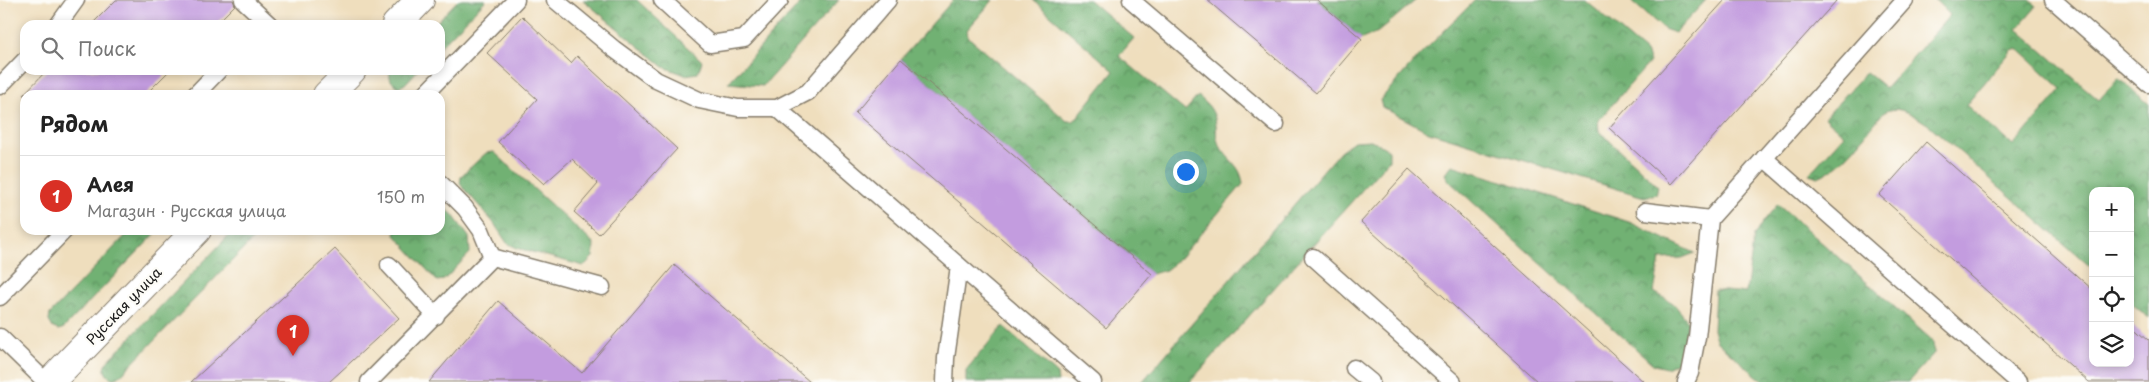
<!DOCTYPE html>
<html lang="ru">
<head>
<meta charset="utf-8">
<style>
  body { margin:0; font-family:"Playpen Sans",sans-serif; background:#f2f2f2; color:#222 }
  .controls { position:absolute; right:15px; bottom:15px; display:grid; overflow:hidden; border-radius:10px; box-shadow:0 2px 8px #0003 }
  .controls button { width:45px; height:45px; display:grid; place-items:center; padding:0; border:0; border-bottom:1px solid #e0e0e0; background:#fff; color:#222; font:25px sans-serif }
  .you { position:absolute; left:1185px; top:171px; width:18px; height:18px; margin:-12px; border:4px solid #fff; border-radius:50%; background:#1a73e8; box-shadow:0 0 0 8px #1a73e833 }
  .badge { display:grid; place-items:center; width:32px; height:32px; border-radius:50%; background:#d93025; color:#fff; font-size:16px; font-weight:700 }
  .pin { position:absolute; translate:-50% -41px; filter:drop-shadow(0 1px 2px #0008) }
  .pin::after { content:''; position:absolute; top:26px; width:18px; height:15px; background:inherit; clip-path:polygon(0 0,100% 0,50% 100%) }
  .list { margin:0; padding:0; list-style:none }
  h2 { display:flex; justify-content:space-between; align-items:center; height:65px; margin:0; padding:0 20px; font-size:21px }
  h2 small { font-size:16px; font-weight:400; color:#767676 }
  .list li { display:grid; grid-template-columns:32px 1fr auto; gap:15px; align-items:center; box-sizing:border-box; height:80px; padding:0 20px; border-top:1px solid #e0e0e0 }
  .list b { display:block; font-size:19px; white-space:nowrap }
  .list p { margin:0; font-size:16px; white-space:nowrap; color:#767676 }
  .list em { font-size:16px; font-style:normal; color:#767676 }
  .icon { flex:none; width:28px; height:28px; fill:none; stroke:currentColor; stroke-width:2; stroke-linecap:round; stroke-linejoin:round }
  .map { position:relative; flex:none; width:2149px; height:382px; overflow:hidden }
  .search { position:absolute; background:#fff; box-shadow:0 2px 8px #0003; left:20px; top:20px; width:425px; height:55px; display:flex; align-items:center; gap:12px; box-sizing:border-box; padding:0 18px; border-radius:15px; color:#767676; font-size:19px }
  .panel { position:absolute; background:#fff; box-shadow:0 2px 8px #0003; left:20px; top:90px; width:425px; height:145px; border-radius:15px }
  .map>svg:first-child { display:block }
  .forest { fill:url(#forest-crowns); stroke:#466648; fill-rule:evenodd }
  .building { fill:#c39cdf }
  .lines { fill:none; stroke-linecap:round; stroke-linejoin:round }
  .service-casing { stroke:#867d6c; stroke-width:19 }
  .primary-casing { stroke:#867d6c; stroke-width:30 }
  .service { stroke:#fff; stroke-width:16 }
  .primary { stroke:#fff; stroke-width:28 }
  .labels { text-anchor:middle; stroke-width:4.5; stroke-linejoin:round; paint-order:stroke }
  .street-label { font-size:14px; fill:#1c1c1c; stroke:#fdfcf7 }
</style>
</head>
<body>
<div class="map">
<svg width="2149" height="382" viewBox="0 0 2149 382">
  <defs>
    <pattern id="forest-crowns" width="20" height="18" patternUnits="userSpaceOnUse" patternTransform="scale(1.25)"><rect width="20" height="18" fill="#71b173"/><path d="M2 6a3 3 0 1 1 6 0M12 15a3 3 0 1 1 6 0" fill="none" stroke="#5c8f5e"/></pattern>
  </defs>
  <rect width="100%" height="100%" fill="#fdfcf7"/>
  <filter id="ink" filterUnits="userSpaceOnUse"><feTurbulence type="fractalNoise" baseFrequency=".02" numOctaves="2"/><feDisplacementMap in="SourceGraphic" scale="10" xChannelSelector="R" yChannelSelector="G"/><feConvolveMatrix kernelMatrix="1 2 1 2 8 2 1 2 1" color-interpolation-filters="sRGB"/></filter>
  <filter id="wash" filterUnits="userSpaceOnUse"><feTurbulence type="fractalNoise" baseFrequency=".0096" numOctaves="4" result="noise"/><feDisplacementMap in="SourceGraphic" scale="20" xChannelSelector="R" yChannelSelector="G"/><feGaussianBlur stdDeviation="1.12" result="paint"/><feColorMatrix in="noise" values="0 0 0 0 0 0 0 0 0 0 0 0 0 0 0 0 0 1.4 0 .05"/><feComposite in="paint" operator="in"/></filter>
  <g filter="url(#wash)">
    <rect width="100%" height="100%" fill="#efdebd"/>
    <g class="forest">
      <polygon points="458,0 486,0 440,47 440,25 434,25"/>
      <polygon points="583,0 637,0 702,61 698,73 685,75 664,67"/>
      <polygon points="803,0 839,0 763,86 728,83"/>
      <path d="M953,0H993L967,30L968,37L1067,121H1074L1114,71L1033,0H1089L1134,38L1119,56L1185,111L1198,96C1208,104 1215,111 1216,125C1217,132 1215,137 1219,144C1227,161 1241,164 1243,184L1180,258L1166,270L1152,274L901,59Z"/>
      <polygon points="1317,0 1416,0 1378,32 1362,39"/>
      <polygon points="1475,0 1585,0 1646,52 1650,62 1598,121 1599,131 1658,186 1656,194 1644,197 1429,132 1382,107 1380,100 1417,58"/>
      <polygon points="1630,0 1706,0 1675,33 1664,29"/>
      <path d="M1935,0H2030L2037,6L2017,29L2099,100L2118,78L2149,104V318L2130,302V191H2093V269L1929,125C1914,116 1899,103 1883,113C1864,135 1845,166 1818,177L1809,174L1844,135L1825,118L1866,72L1886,88L1950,15ZM2015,49L2019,50L2062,89L2013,146L1966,105L2012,50Z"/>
      <path d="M390,70H418L405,84L399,87C391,83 389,79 390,70Z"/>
      <polygon points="1371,140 1389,150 1389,160 1190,382 1142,382 1340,151 1354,141"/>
      <polygon points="494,152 594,244 593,257 584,266 517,248 507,243 493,222 460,184 461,176 486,153"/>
      <polygon points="1452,165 1629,222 1695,253 1682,258 1660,259 1654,292 1673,303 1688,321 1680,361 1666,368 1654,365 1449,181 1445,174"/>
      <polygon points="440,204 452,214 469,237 470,253 444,280 437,281 395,235 396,230 440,230"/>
      <polygon points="1778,204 1932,340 1935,352 1908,382 1764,382 1717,342 1713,330 1715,290 1746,293 1754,236 1762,223"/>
      <polygon points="131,230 159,230 64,328 59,330 53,328 49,321 50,314"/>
      <path d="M234,230H262L119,377L114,379C106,376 104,372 105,364Z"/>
      <polygon points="1003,326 1057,374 1058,382 966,382 966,370"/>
    </g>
    <g id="blocks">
      <g class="building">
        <polygon points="116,0 233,0 235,5 215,25 91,25"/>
        <polygon points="1207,0 1317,0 1362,39 1316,93"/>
        <polygon points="1725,0 1837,0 1671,184 1609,128"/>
        <polygon points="522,16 571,63 577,56 677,149 599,234 574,212 598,184 572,159 544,184 498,142 537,99 487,53"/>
        <polygon points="901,59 1152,274 1106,328 855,113"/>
        <polygon points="47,70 170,70 145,95 23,95"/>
        <polygon points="1926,142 2093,290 2093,363 2130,363 2130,323 2149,340 2149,382 2089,382 1879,195"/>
        <polygon points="1409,169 1440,197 1644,382 1538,382 1403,260 1361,222"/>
        <polygon points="335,249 399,318 329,382 191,382"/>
        <polygon points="674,265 810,382 429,382 498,301 582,373"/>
      </g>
    </g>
  </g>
  <g filter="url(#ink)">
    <use href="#blocks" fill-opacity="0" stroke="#867d6c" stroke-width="1"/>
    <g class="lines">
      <g class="service-casing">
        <g id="service">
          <polyline points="243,0 270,25"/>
          <polyline points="555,0 614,49 656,80 699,100 738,108 777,108 808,92 888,0"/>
          <polyline points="662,0 710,44 744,39 780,0"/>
          <polyline points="1131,0 1276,124"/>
          <polyline points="2053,0 2149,84"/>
          <polyline points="58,25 76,0"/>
          <polyline points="0,86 25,60"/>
          <polyline points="195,95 219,70"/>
          <polyline points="424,95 516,0"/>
          <polyline points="777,108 1093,382"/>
          <polyline points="1764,158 2018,382"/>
          <polyline points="440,183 465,208 481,230 492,257"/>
          <polyline points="1645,211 1710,219"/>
          <polyline points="492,257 602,287"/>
          <polyline points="1313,257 1453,382"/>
          <polyline points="389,265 436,316"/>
          <polyline points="0,297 65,230"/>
          <polyline points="0,337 46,382"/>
          <polyline points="1354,368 1371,382"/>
          <polyline points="369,382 492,257"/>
          <polyline points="945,382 946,358 959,266"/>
          <polyline points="1686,382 1690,373 1697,337 1710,219 1905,0"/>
        </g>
      </g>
      <g class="primary-casing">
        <g id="primary">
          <polyline points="396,25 420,0"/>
          <polyline points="327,95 352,70"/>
          <polyline points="50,382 197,230"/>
        </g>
      </g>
      <use href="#service" class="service"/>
      <use href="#primary" class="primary"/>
    </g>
  </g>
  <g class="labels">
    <g class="street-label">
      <text transform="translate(124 306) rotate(-46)" y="5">Русская улица</text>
    </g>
  </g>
</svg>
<div class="controls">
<button>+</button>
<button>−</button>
<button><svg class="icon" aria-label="locate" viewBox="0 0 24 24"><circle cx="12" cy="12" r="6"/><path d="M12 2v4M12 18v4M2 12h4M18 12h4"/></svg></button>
<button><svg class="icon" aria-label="layers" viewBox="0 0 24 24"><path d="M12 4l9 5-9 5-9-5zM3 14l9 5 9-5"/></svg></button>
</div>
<div class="you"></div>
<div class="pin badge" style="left:293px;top:356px">1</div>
<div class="search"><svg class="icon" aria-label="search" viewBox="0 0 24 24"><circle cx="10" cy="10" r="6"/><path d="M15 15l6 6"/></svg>Поиск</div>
<section class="panel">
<h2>Рядом<small></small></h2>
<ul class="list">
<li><span class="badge">1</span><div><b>Алея</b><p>Магазин · Русская улица</p></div><em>150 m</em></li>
</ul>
</section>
</div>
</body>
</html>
